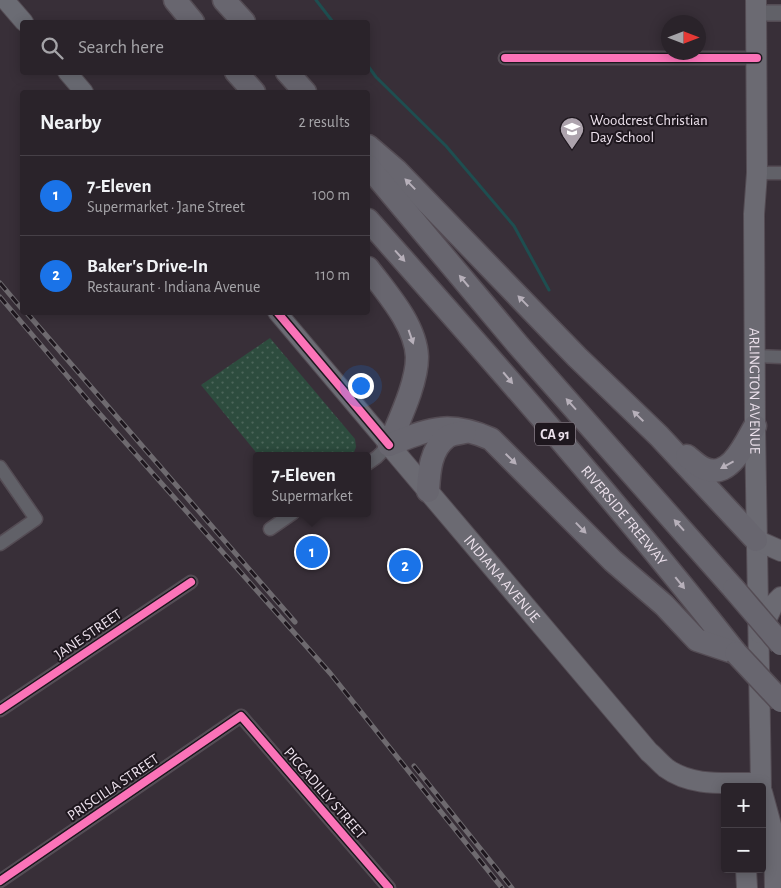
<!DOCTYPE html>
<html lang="en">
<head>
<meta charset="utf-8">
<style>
  body { margin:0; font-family:"Alegreya Sans",sans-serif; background:#322b32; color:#f1f3f6 }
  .controls { position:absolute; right:15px; bottom:15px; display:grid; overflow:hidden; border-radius:5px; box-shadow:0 2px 12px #0003 }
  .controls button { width:45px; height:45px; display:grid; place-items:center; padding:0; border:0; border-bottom:1px solid #464047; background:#2a232a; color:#f1f3f6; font:25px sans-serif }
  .compass { position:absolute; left:661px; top:15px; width:45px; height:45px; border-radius:50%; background:#2a232a; box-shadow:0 2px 12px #0003; rotate:90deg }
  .you { position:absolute; left:360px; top:385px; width:18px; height:18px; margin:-12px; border:4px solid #fff; border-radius:50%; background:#1a73e8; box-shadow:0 0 0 8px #1a73e833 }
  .badge { display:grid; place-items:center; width:32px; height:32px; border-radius:50%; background:#1a73e8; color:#fff; font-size:16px; font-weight:700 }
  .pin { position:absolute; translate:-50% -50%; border:2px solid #fff; box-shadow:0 1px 5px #0006 }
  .popup { position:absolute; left:253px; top:452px; width:118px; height:65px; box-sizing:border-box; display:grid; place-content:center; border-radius:5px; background:#2a232a; filter:drop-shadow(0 1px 4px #0005); font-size:16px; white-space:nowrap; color:#a5a4a8 }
  .popup b { font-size:19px; color:#f1f3f6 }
  .popup::after { content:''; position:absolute; left:50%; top:100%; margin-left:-10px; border:10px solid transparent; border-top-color:#2a232a }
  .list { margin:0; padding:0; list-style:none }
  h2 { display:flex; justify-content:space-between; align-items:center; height:65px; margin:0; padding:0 20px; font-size:21px }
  h2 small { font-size:16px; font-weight:400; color:#a5a4a8 }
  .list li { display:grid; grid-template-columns:32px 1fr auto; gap:15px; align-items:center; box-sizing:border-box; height:80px; padding:0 20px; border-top:1px solid #464047 }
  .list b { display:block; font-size:19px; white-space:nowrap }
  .list p { margin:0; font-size:16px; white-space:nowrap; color:#a5a4a8 }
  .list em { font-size:16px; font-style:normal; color:#a5a4a8 }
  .icon { flex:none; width:28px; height:28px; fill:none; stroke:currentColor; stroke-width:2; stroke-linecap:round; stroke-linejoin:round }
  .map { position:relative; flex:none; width:781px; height:888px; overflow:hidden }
  .search { position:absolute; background:#2a232a; box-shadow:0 2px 12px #0003; left:20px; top:20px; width:350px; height:55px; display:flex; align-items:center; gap:12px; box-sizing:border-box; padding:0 18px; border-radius:5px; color:#a5a4a8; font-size:19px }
  .panel { position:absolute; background:#2a232a; box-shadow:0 2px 12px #0003; left:20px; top:90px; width:350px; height:225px; border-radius:5px }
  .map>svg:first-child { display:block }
  .grass { fill:url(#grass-dots) }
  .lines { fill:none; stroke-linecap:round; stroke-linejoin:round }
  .stream { stroke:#1e4e50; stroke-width:3 }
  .minor-casing { stroke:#544c54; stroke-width:15 }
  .tertiary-casing { stroke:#544c54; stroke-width:18 }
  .secondary-casing { stroke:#544c54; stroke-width:20 }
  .primary-casing { stroke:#544c54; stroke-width:22 }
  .motorway-casing { stroke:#544c54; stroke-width:25 }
  .minor { stroke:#616168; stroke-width:12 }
  .tertiary { stroke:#616168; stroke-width:15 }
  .secondary { stroke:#6b6c74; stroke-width:18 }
  .primary { stroke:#6b6a72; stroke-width:20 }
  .motorway { stroke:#68666f; stroke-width:22 }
  .rail-casing { stroke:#6e6a6f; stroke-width:5 }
  .rail { stroke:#1e171e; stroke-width:3; stroke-dasharray:9; stroke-linecap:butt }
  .motorway-bridge-casing { stroke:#544c54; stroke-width:25; stroke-linecap:butt }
  .motorway-bridge { stroke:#68666f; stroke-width:22 }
  .cycleway-casing { stroke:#1e171e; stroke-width:11 }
  .cycleway { stroke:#fb73b8; stroke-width:8 }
  .oneway { fill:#b7b0ba }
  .labels { text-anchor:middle; stroke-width:4; stroke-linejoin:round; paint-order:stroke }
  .shield { fill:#1e171e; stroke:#aea4ae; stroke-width:1 }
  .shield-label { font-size:14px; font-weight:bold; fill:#ece1ec }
  .poi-label { font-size:15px; fill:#ece1ec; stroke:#1e171e; text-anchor:start }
  .street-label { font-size:15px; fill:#ece1ec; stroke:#1e171e }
</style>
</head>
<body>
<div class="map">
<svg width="781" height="888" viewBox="0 0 781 888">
  <defs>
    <pattern id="grass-dots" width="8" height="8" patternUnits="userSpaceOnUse" patternTransform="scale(1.25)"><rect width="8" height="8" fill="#2d4c3e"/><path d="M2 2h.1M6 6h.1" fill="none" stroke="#4c665a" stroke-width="1.8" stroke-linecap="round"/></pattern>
  </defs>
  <rect width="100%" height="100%" fill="#382f38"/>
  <polygon class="grass" points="270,338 355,439 356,447 353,455 259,456 201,385"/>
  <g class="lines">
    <g class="stream">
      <polyline points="316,0 333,22"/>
      <polyline points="368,66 376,77 446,146 514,226 549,290"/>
    </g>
    <g class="minor-casing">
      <g id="minor">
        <polyline points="505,58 757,58"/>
        <polyline points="757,173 781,173"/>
        <polyline points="754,356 781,357"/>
        <polyline points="367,464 377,457 389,445"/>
        <polyline points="0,467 36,519 0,544"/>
        <polyline points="270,529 293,513"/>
        <polyline points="0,710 191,582"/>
        <polyline points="0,881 241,716 389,888"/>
      </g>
    </g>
    <g class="tertiary-casing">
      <polyline id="tertiary" points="756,13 781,13"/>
    </g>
    <g class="secondary-casing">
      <g id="secondary">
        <polyline points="5,0 24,22"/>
        <polyline points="67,72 84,92"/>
        <polyline points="277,312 389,445"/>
      </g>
    </g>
    <g class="primary-casing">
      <g id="primary">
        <path id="s1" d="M756,0L757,173L754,214L755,426L761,787"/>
        <path id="s2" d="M389,445L649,752C655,757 660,763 666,768C693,788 729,782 760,783"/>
        <polyline points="756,540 781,551"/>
        <polyline points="760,633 773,605 781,597"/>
        <polyline points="762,792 774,836 775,888"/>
        <polyline points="746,869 747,888"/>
      </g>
    </g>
    <g class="motorway-casing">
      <g id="motorway">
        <polyline points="175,0 193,22"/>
        <polyline points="224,0 244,22"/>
        <polyline points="236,72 254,92"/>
        <polyline points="287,72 305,92"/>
        <polyline points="368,146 396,170 577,357 659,436 756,540"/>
        <polyline points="368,166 519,346 734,589"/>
        <path id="s3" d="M368,220C494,362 619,504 736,653"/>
        <path d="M368,268C386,292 416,325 417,357C417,384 399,420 389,445"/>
        <path d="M389,445C430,429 447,420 491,439L613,561L664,605L697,640L736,653"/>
        <path d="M687,456C692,460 697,465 703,468C729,481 745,444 755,426"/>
        <path d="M428,491C429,473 430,449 447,437C451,434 460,433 465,432"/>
      </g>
    </g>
    <use href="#minor" class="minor"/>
    <use href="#tertiary" class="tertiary"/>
    <use href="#secondary" class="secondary"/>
    <use href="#primary" class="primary"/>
    <use href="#motorway" class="motorway"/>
    <g class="rail-casing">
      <g id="rail">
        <polyline points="0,283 22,309"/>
        <polyline points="0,297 92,405 330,673 502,888"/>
        <polyline points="26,312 295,622"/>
        <polyline points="414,766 512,888"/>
      </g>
    </g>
    <use href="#rail" class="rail"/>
    <g class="motorway-bridge-casing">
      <g id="motorway-bridge">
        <polyline points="734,589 781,644"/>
        <polyline points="736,653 781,701"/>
      </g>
    </g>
    <use href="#motorway-bridge" class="motorway-bridge"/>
    <g class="cycleway-casing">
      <g id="cycleway">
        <polyline points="505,58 757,58"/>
        <polyline points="277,312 389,445"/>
        <polyline points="0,710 191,582"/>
        <polyline points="0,881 241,716 389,888"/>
      </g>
    </g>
    <use href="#cycleway" class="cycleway"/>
  </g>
  <defs><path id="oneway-solid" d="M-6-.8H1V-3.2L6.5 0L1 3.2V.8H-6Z" transform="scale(1.25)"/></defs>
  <g class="oneway">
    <use href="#oneway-solid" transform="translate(410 184) rotate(-134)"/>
    <use href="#oneway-solid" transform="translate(400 256) rotate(48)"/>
    <use href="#oneway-solid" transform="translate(464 281) rotate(-130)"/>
    <use href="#oneway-solid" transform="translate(523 301) rotate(-134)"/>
    <use href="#oneway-solid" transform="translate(411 337) rotate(71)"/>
    <use href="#oneway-solid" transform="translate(508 378) rotate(50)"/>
    <use href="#oneway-solid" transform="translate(571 404) rotate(-132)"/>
    <use href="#oneway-solid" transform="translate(638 416) rotate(-136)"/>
    <use href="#oneway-solid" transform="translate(511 459) rotate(44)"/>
    <use href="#oneway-solid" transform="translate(727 465) rotate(151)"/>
    <use href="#oneway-solid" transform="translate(679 525) rotate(-132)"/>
    <use href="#oneway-solid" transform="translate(581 528) rotate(46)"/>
    <use href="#oneway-solid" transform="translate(680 583) rotate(51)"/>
  </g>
  <defs>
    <g id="school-pin" transform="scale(1.25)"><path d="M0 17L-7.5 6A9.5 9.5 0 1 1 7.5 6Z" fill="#ada3ad" stroke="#1e171e"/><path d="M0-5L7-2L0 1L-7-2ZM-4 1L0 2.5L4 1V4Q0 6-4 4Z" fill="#fff"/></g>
  </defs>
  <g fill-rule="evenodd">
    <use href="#school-pin" x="572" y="129"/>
  </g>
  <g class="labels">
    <rect class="shield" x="535" y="422.5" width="40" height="23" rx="4"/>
    <g class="shield-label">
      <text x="555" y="439">CA 91</text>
    </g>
    <g class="poi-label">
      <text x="590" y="125">Woodcrest Christian<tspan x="590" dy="17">Day School</tspan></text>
    </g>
    <g class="street-label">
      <text dy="5" stroke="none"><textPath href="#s1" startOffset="391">ARLINGTON AVENUE</textPath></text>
      <text dy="5" stroke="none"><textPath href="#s3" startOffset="391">RIVERSIDE FREEWAY</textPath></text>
      <text dy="5" stroke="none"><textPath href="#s2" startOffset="175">INDIANA AVENUE</textPath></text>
      <text transform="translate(88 634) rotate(-34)" y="5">JANE STREET</text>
      <text transform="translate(113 787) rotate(-34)" y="5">PRISCILLA STREET</text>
      <text transform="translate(325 793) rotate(49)" y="5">PICCADILLY STREET</text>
    </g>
  </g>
</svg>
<div class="controls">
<button>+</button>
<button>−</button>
</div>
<svg class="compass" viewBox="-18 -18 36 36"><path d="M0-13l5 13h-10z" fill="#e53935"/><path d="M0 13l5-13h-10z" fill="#a5a4a8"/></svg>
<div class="you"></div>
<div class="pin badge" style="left:312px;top:552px">1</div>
<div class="popup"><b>7-Eleven</b>Supermarket</div>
<div class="pin badge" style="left:405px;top:566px">2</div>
<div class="search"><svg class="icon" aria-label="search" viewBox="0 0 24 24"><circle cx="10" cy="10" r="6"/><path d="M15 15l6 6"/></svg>Search here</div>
<section class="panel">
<h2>Nearby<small>2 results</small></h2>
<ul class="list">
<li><span class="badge">1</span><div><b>7-Eleven</b><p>Supermarket · Jane Street</p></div><em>100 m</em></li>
<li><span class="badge">2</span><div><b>Baker's Drive-In</b><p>Restaurant · Indiana Avenue</p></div><em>110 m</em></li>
</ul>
</section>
</div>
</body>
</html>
